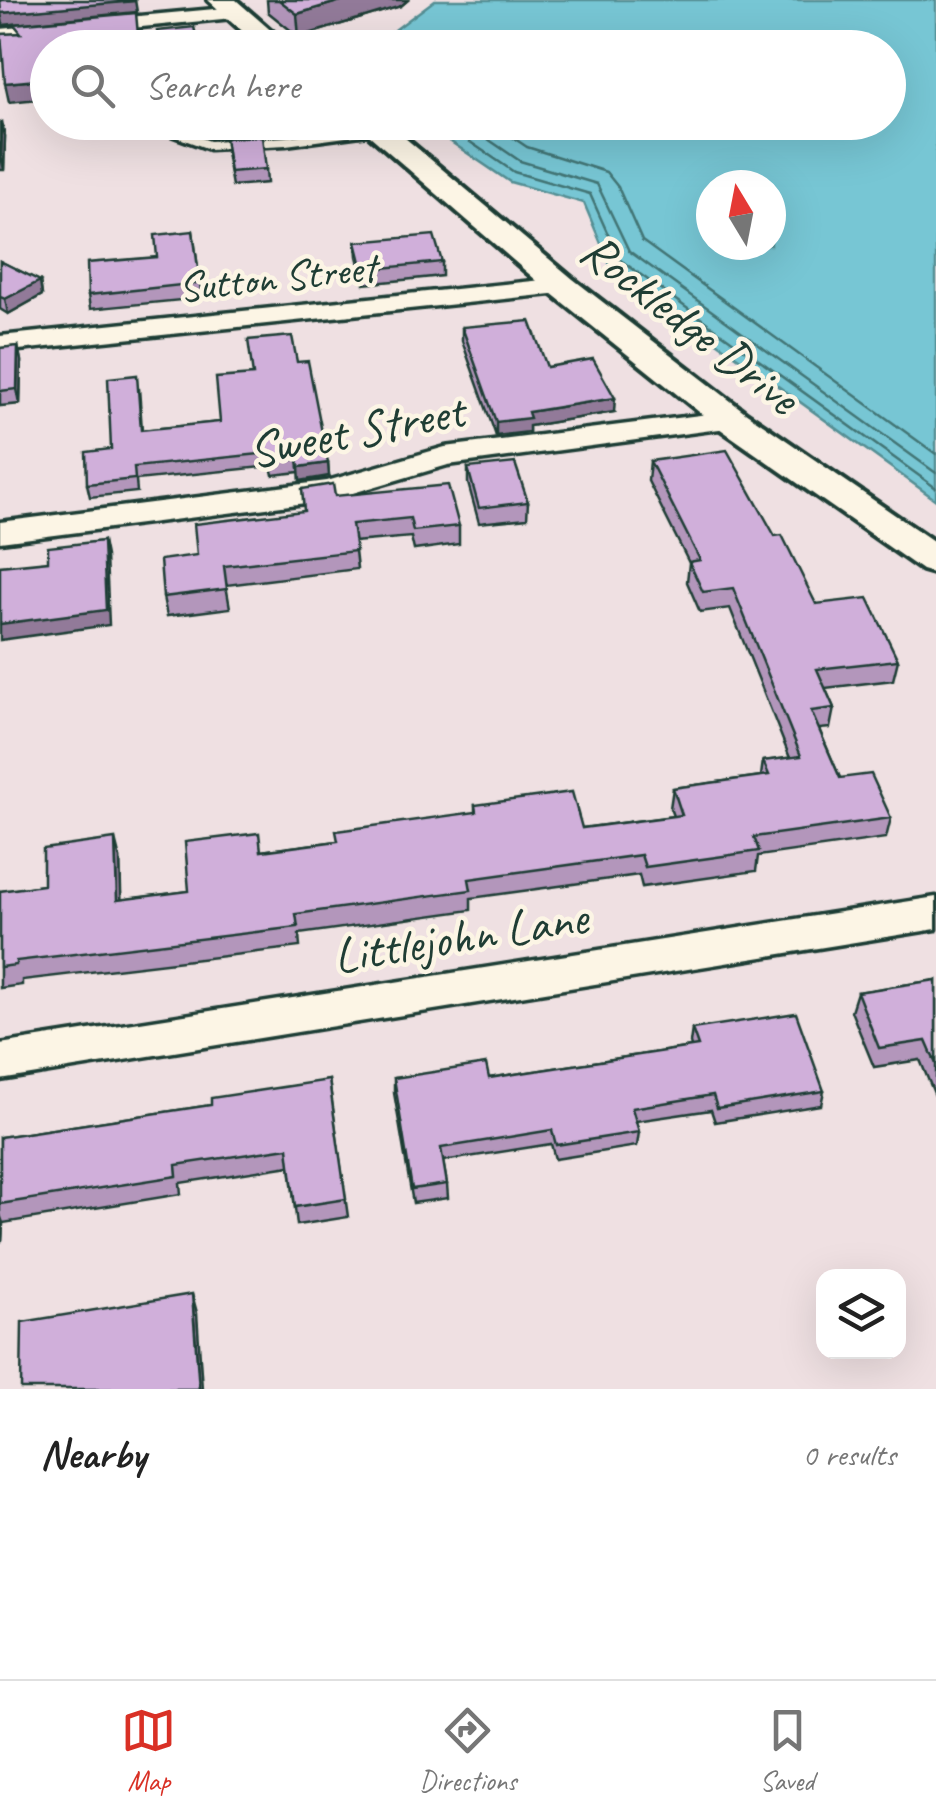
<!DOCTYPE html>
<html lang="en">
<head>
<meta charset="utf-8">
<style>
  body { margin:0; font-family:Caveat,sans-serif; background:#f2f2f2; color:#222 }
  .controls { position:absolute; right:30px; bottom:30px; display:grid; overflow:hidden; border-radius:20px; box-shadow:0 10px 40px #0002 }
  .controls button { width:90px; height:90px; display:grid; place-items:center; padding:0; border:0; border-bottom:2px solid #e0e0e0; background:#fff; color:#222; font:50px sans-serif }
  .compass { position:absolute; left:696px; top:170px; width:90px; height:90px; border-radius:50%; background:#fff; box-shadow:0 10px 40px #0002; rotate:350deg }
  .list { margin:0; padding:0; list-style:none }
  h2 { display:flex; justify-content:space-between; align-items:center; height:130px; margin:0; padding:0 40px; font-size:42px }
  h2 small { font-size:32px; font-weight:400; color:#767676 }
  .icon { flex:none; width:55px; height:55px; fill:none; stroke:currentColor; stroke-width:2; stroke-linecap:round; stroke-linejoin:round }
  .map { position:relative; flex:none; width:936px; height:1389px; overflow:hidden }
  .search { position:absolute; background:#fff; box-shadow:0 10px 40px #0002; left:30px; right:30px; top:30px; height:110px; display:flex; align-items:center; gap:25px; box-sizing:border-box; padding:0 35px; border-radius:55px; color:#767676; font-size:38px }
  .sheet { height:290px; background:#fff }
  nav { display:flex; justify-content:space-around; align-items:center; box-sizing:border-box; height:140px; border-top:2px solid #e0e0e0; background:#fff; font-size:28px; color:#767676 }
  nav a { display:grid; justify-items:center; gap:5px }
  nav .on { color:#d93025 }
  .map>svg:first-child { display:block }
  .water { fill:#77c6d4; stroke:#548f94; stroke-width:2.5; fill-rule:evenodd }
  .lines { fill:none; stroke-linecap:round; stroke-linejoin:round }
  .shore { stroke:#427474; stroke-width:2.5 }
  .service-casing { stroke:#1f3d34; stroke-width:7 }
  .minor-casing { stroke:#1f3d34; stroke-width:7 }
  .tertiary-casing { stroke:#1f3d34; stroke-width:8 }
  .service { fill:#fcf5e5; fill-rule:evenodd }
  .minor { fill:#fcf5e5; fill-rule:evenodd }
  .tertiary { fill:#fcf5e5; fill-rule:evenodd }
  .wall { fill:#b396bb; stroke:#1f3d34; stroke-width:2.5 }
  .shaded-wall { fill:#927a99; stroke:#1f3d34; stroke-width:2.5 }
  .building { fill:#d0afda; stroke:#1f3d34; stroke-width:2.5 }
  .labels { text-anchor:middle; stroke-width:9; stroke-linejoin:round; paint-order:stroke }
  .far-street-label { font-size:42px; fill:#1f3d34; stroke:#fcf5e5 }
  .street-label { font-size:50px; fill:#1f3d34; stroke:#fcf5e5 }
</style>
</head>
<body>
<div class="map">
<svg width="936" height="1389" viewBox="0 0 936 1389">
  <rect width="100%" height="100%" fill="#efe0e2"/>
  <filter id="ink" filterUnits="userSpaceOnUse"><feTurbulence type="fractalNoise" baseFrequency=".01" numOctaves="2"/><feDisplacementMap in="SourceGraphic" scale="20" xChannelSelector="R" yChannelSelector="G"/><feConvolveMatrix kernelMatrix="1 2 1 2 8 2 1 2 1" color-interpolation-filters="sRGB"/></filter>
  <g filter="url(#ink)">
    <path class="water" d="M435,0H936V500L610,265L584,203L510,182L423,123L888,122V48L372,47ZM711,185H771V245H711Z"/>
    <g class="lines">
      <g class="shore">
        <polyline points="441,122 514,172 590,194 619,259 936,488"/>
        <polyline points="463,122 520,161 597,184 629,251 936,473"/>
        <polyline points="490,122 527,147 606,172 618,187 642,241 936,454"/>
      </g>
      <g class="service-casing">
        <polygon id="service" points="140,122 169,127 210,141 286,137 376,125 382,129 376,133 286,145 209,149 163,132 136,128 134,126"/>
      </g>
      <g class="minor-casing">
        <g id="minor">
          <polygon points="236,7 247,13 243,17 0,41 0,29"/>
          <polygon points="562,278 575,286 571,292 0,352 0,336"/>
          <polygon points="732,411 742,414 747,420 742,426 448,465 329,500 0,542 0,522 327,481 445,447"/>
          <polygon points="936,897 936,929 0,1080 0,1044"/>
        </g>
      </g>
      <g class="tertiary-casing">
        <g id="tertiary">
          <polygon points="208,0 236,0 291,48 261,48"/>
          <polygon points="354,122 386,122 573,279 745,412 936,543 936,574 922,570 719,428 551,293"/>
        </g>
      </g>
      <use href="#service" class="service"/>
      <use href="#minor" class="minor"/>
      <use href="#tertiary" class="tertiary"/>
    </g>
    <g class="wall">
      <polygon points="267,0 408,0 401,6 299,37 268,12"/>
      <polygon points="208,122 260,122 261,135 209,137"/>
      <polygon points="0,123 5,136 4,170 0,170"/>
      <polygon points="226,152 266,169 267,183 232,186"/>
      <polygon points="193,231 202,298 90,309 88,295 157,257"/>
      <polygon points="356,242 442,262 442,276 364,284 357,256"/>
      <polygon points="0,261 40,281 42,295 8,314 0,309"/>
      <polygon points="462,327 547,367 614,412 529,426 529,432 496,436 462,341"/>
      <polygon points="18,346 21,361 20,404 0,406 0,348"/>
      <polygon points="297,362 328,463 329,476 300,481 300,472 273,475 271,466 136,480 137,492 90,497 87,484 111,449 139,388 142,430 220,422 253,375"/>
      <polygon points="650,461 775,536 816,604 898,660 893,680 825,688 834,708 830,728 819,729 840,778 891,818 886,838 758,856 756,871 642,887 639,875 471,898 471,910 299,934 300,947 22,980 22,985 0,988 0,891 43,885 120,859 121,900 189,891 261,851 337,841 475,813 475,805 582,828 673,816 670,808 673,788 761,776 763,761 790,758 730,608 700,612 687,582 689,563 648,481"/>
      <polygon points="468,468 528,502 527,518 479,523 468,483"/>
      <polygon points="335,496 459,526 459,544 414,550 411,537 354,542 357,569 226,585 230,608 167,616 163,597 197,555 304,511"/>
      <polygon points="936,980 936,1098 920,1060 874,1067 851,1011 857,992"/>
      <polygon points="692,1029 824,1091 821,1105 715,1122 711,1110 636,1121 639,1132 637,1146 555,1159 551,1144 443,1161 447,1184 448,1198 413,1203 394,1093 394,1078 489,1078 691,1047 690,1043"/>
      <polygon points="329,1080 348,1217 297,1225 290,1166 180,1183 181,1194 3,1223 2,1241 0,1242 0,1137 211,1105"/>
    </g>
    <g class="shaded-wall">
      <polygon points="135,0 137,12 3,25 1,13"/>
      <polygon points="344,0 408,0 401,6 299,37 297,14"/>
      <polygon points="48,79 48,98 9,102 5,83"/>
      <polygon points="2,122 5,136 4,170 1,156"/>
      <polygon points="40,281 42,295 8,314 5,299"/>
      <polygon points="18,346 21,361 20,404 17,389"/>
      <polygon points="615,398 614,412 529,426 529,432 496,436 496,422 528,412"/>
      <polygon points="328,463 329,476 300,481 299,467"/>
      <polygon points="103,541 106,556 109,625 0,640 0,624"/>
      <polygon points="115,839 120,859 122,920 117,900"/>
      <polygon points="0,1215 3,1223 2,1241 0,1235"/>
      <polygon points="192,1294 197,1313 202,1389 199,1389"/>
    </g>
    <g class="building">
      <polygon points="0,0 135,0 135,1 1,13"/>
      <polygon points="279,0 344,0 297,14"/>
      <polygon points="136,13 139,46 121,48 48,48 48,79 5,83 1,34 21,33 14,24"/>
      <polygon points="194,27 199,48 159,48 157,31"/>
      <polygon points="2,122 1,156 0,156 0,123"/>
      <polygon points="262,136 266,169 230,172 225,138"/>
      <polygon points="193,231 200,283 88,295 87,263 157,257 155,235"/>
      <polygon points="434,235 442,262 363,270 356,242"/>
      <polygon points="0,261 40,281 5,299 0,297"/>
      <polygon points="530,321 547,367 593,359 615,398 528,412 530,418 496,422 462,327"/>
      <polygon points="292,336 297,362 308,361 328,463 299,467 298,459 271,462 270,453 134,467 135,479 87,484 86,452 111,449 108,378 137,375 141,430 220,422 216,378 253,375 248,340"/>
      <polygon points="18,346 17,389 0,391 0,348"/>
      <polygon points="727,450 775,536 782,535 816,604 868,598 898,660 817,669 834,708 811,711 840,778 871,774 891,818 754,837 759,851 645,867 641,855 469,879 471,890 296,914 298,927 16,961 16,965 0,967 0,891 43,885 43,849 115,839 117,900 189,891 185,842 259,833 261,851 338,841 336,831 476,812 475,805 572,792 582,828 682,815 673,788 769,775 763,761 801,756 733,588 703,592 689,562 700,560 650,461"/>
      <polygon points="515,463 528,502 479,508 468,468"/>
      <polygon points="333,484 335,496 448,485 459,526 413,531 410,518 352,524 356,551 224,566 227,589 163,597 160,560 197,555 194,524 304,511 302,489"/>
      <polygon points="103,541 106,610 0,624 0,566 48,561 48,547"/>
      <polygon points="936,980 936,1064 926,1041 879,1048 857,992"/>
      <polygon points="796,1013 824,1091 717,1108 713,1095 632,1108 639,1132 556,1145 552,1130 441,1148 447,1184 412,1189 394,1078 486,1064 489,1078 698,1046 692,1029"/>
      <polygon points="329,1080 346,1199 295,1207 288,1148 176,1165 177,1176 0,1204 0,1137 211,1105 211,1098"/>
      <polygon points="192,1294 199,1389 21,1389 22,1322"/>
    </g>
  </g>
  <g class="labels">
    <g class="far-street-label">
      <text transform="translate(277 276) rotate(-6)" y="15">Sutton Street</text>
    </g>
    <g class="street-label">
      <text transform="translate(691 322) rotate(38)" y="18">Rockledge Drive</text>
      <text transform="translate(356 429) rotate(-11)" y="18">Sweet Street</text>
      <text transform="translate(460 935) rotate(-9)" y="18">Littlejohn Lane</text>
    </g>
  </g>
</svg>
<div class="controls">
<button><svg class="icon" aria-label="layers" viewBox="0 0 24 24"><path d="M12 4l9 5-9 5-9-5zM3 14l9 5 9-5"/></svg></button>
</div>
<svg class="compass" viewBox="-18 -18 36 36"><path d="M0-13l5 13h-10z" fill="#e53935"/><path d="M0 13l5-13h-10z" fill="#767676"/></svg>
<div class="search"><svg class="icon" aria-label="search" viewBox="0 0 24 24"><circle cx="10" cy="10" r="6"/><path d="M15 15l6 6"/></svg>Search here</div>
</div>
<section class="sheet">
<h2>Nearby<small>0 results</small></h2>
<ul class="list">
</ul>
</section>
<nav>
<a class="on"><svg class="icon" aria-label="map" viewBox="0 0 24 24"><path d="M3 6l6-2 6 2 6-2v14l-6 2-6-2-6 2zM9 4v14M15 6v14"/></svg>Map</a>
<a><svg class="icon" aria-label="directions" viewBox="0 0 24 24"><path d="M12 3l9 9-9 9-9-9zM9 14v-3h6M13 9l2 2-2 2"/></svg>Directions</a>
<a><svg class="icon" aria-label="saved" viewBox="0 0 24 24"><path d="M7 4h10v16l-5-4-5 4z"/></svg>Saved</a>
</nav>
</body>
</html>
